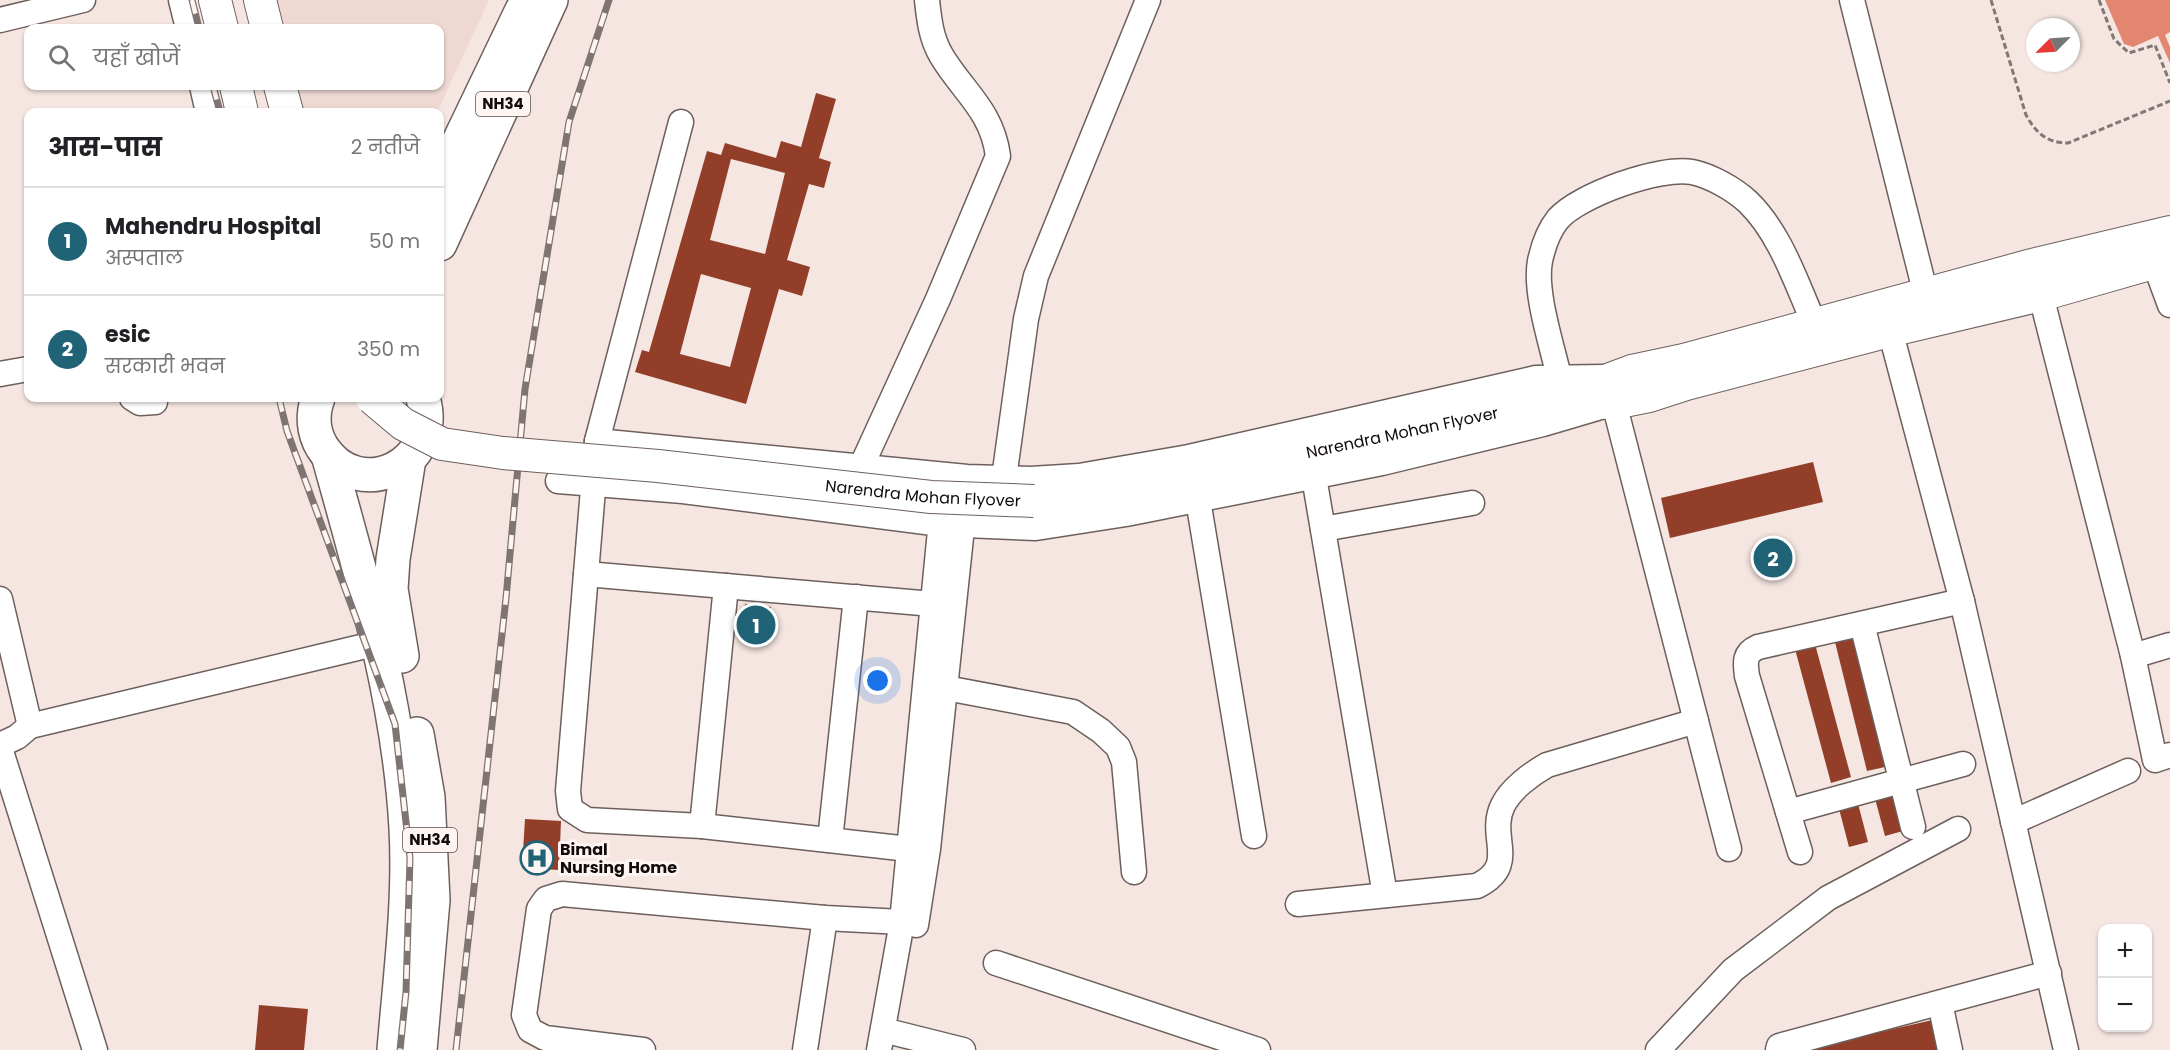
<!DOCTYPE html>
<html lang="hi">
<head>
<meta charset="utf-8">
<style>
  body { margin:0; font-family:Poppins,"Noto Sans Devanagari",sans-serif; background:#f6f6f6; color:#202124 }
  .controls { position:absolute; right:18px; bottom:18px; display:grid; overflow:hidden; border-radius:12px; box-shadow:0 2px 4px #0004 }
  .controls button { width:54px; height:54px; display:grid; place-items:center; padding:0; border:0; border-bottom:2px solid #e0e0e0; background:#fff; color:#202124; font:30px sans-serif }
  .compass { position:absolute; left:2026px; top:18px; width:54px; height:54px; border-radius:50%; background:#fff; box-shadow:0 2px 4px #0004; rotate:246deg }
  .you { position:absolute; left:878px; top:681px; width:21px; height:21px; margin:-15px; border:4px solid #fff; border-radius:50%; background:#1a73e8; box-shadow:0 0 0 9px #1a73e833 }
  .badge { display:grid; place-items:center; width:39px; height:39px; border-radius:50%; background:#206376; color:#fff; font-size:20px; font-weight:700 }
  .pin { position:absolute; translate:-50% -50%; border:3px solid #fff; box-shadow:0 2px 6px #0006 }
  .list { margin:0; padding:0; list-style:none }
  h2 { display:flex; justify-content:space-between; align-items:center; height:78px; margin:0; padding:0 24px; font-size:26px }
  h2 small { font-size:20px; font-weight:400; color:#757577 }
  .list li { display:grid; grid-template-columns:39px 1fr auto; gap:18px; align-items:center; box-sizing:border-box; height:108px; padding:0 24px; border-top:2px solid #e0e0e0 }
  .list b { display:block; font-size:22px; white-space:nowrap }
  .list p { margin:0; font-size:20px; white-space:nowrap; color:#757577 }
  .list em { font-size:20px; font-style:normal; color:#757577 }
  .icon { flex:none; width:33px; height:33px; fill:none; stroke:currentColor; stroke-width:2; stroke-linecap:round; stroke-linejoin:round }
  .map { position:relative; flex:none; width:2170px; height:1050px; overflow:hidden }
  .search { position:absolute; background:#fff; box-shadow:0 2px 4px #0004; left:24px; top:24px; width:420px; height:66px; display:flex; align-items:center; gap:15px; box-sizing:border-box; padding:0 21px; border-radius:12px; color:#757577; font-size:22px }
  .panel { position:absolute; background:#fff; box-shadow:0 2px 4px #0004; left:24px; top:108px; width:420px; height:294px; border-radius:12px }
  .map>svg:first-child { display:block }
  .built { fill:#efd8d2 }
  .water { fill:#e3866f }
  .building { fill:#923e29; fill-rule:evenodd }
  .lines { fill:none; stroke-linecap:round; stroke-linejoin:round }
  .minor-casing { stroke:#6d605c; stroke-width:27 }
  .major-casing { stroke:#6d605c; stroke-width:34 }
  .highway-casing { stroke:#6d605c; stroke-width:36 }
  .path { stroke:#817774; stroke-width:3; stroke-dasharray:6 3; stroke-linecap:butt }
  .minor { stroke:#fff; stroke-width:24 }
  .major { stroke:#fff; stroke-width:32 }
  .highway { stroke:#fff; stroke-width:33 }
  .rail-casing { stroke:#7e7471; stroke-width:7 }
  .rail { stroke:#fef4f2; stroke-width:4.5; stroke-dasharray:14; stroke-linecap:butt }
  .major-bridge-casing { stroke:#6d605c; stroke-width:34; stroke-linecap:butt }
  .major-bridge { stroke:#fff; stroke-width:32 }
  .labels { text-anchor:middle; stroke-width:6; stroke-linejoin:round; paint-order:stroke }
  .shield { fill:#fef4f2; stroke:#585250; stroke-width:1.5 }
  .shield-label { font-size:15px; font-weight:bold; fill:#110c0b }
  .street-label { font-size:16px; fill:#110c0b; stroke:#fef4f2 }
  .poi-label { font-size:16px; font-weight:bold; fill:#110c0b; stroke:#fef4f2; text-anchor:start }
</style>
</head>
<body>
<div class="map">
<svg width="2170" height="1050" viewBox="0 0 2170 1050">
  <rect width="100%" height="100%" fill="#f5e6e1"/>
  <polygon class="built" points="267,0 489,0 437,112 292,112 286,86 440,86 440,28 273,28"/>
  <polygon class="water" points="2105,0 2170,0 2170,32 2165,35 2170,47 2170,63 2158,36 2133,47 2124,44"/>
  <g class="building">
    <path d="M816,93L836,99L819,158L831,162L824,188L809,184L787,260L810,267L802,296L779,289L746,404L635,372L642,350L649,352L707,151L721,155L725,143L776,158L781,141L801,147ZM731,159L785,173L765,254L710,240ZM701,274L751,288L730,367L680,354Z"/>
    <polygon points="1813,462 1823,502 1670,538 1661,498"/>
    <polygon points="745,604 771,607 767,644 741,642"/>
    <polygon points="1852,634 1885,767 1867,771 1834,638"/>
    <polygon points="1815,644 1851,777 1831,783 1795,649"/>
    <polygon points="1891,786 1903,831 1885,836 1873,791"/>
    <polygon points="1856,796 1868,842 1849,847 1837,801"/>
    <polygon points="525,819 561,821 559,870 522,868"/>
    <polygon points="259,1005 308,1009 304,1050 255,1050"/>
    <polygon points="1937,1019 1945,1050 1805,1050 1805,1049"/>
  </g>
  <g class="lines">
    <g class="minor-casing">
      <g id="minor">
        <polyline points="181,0 188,28"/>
        <polyline points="1852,0 1926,295"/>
        <polyline points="0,20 83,0"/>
        <polyline points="202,86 208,112"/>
        <polyline points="681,122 597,441 568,791 570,809 587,820 702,826 909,849"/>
        <polyline points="2149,248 2170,305"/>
        <polyline points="2037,280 2133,656 2155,760 2170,755"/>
        <polyline points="1886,315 1962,601 2066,1050"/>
        <polyline points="0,374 28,369"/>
        <path d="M1559,377C1552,345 1534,292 1540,261C1543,247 1549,230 1558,219C1579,195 1660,166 1692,172C1711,176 1734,189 1748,202C1781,234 1796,283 1815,325"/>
        <polyline points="132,398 140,403 155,402"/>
        <polyline points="597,441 967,477 1031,479 1079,476 1189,457 1536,378 1604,377"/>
        <path d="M861,467L938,299L998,156C992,110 962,91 941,55C931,38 929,19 927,0"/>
        <polyline points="1314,477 1385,895"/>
        <polyline points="1004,478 1026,319 1036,276 1148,0"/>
        <polyline points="558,481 683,491 941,524 1036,528 1126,514 1382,463 1543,424 1614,403 1729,849"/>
        <polyline points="1198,500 1254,836"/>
        <polyline points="1323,529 1472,503"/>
        <polyline points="586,574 933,604"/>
        <polyline points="0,599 30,726"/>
        <polyline points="1862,624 1913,827"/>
        <polyline points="2133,656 2170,645"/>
        <polyline points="946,688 1073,712 1101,731 1118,747 1124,762 1134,872"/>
        <polyline points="0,745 17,737 30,726 378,643"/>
        <polyline points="0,748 95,1050"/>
        <polyline points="1788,812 1963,764"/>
        <polyline points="2013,822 2128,771"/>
        <polyline points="702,826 726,586"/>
        <polyline points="830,840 856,597"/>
        <path d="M1800,852L1747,676C1745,662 1744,653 1758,647L1962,601"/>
        <path d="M1298,904L1477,886C1520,865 1487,837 1503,805C1511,789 1531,774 1547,765L1696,721"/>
        <polyline points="916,925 928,849 964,509"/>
        <polyline points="996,963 1258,1050"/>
        <polyline points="1940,1003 1950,1050"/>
        <polyline points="883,1030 963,1050"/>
        <polyline points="643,1050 545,1038 530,1030 524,1015 539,909 546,899 562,894 825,918 902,922"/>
        <polyline points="805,1050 825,918"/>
        <polyline points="879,1050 902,922 942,510"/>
        <polyline points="1658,1050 1733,970 1828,898 1958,829"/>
        <polyline points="1778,1050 1779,1046 2049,973"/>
      </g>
    </g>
    <g class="major-casing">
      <g id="major">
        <polyline points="215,0 222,28"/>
        <polyline points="260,0 267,28"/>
        <polyline points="236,86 242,112"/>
        <polyline points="280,86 287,112"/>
        <polyline points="1570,401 1614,403 1649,396 1686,384 1889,331 2041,295 2170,258"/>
        <path id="s1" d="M1034,501L1100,496L1554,400L1632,371L1684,360L2032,265L2170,232"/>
      </g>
    </g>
    <g class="highway-casing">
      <g id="highway">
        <polyline points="440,181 522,10"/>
        <polyline points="440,244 551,0"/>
        <path d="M318,398C312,414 313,432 322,447C359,505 443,464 423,398"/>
        <path d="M328,455C362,577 399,701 406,828C410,902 400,976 394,1050"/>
        <polyline points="402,656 391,589 393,559 409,459"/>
        <polyline points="417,734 428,797 433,900 420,1050"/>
      </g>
    </g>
    <g class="path">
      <path d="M1991,0L2026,115C2036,133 2047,143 2068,143L2170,101"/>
      <polyline points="2099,0 2114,39 2129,53 2155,45 2170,83"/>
    </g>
    <use href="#minor" class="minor"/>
    <use href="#major" class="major"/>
    <use href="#highway" class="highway"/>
    <g class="rail-casing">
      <g id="rail">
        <polyline points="192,0 199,28"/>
        <polyline points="213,86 220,112"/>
        <polyline points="279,398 287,431 395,724 410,858 406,992 400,1050"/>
        <polyline points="456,1050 506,598 525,389 569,122 609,0"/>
      </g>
    </g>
    <use href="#rail" class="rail"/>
    <g class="major-bridge-casing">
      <g id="major-bridge">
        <path id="s2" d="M372,398L403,424L442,444L503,453L658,466L931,497L1034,501"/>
      </g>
    </g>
    <use href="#major-bridge" class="major-bridge"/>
  </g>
  <defs>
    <g id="hospital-ring" transform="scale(1.725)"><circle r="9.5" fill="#fef4f2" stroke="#206376" stroke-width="1.5"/><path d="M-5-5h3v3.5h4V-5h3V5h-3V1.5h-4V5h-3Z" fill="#206376"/></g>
  </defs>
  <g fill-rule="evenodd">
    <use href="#hospital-ring" x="537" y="858"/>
  </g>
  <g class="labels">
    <g class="shield">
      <rect x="476" y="92" width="54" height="24" rx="4.5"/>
      <rect x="403" y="828" width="54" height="24" rx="4.5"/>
    </g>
    <g class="shield-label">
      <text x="503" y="109">NH34</text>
      <text x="430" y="845">NH34</text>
    </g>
    <g class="street-label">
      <text dy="6" stroke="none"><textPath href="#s1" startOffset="375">Narendra Mohan Flyover</textPath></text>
      <text dy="6" stroke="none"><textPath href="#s2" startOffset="568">Narendra Mohan Flyover</textPath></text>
    </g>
    <g class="poi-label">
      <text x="560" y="855">Bimal<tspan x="560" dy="18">Nursing Home</tspan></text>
    </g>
  </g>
</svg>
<div class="controls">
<button>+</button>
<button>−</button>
</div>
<svg class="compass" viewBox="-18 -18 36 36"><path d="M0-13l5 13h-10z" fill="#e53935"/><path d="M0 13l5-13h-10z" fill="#757577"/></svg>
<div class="you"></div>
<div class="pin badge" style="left:756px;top:625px">1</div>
<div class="pin badge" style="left:1773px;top:558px">2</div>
<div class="search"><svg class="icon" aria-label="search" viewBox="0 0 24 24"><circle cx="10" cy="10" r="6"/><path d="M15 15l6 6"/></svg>यहाँ खोजें</div>
<section class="panel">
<h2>आस-पास<small>2 नतीजे</small></h2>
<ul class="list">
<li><span class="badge">1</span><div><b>Mahendru Hospital</b><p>अस्पताल</p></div><em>50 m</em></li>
<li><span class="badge">2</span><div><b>esic</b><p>सरकारी भवन</p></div><em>350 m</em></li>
</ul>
</section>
</div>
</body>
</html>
